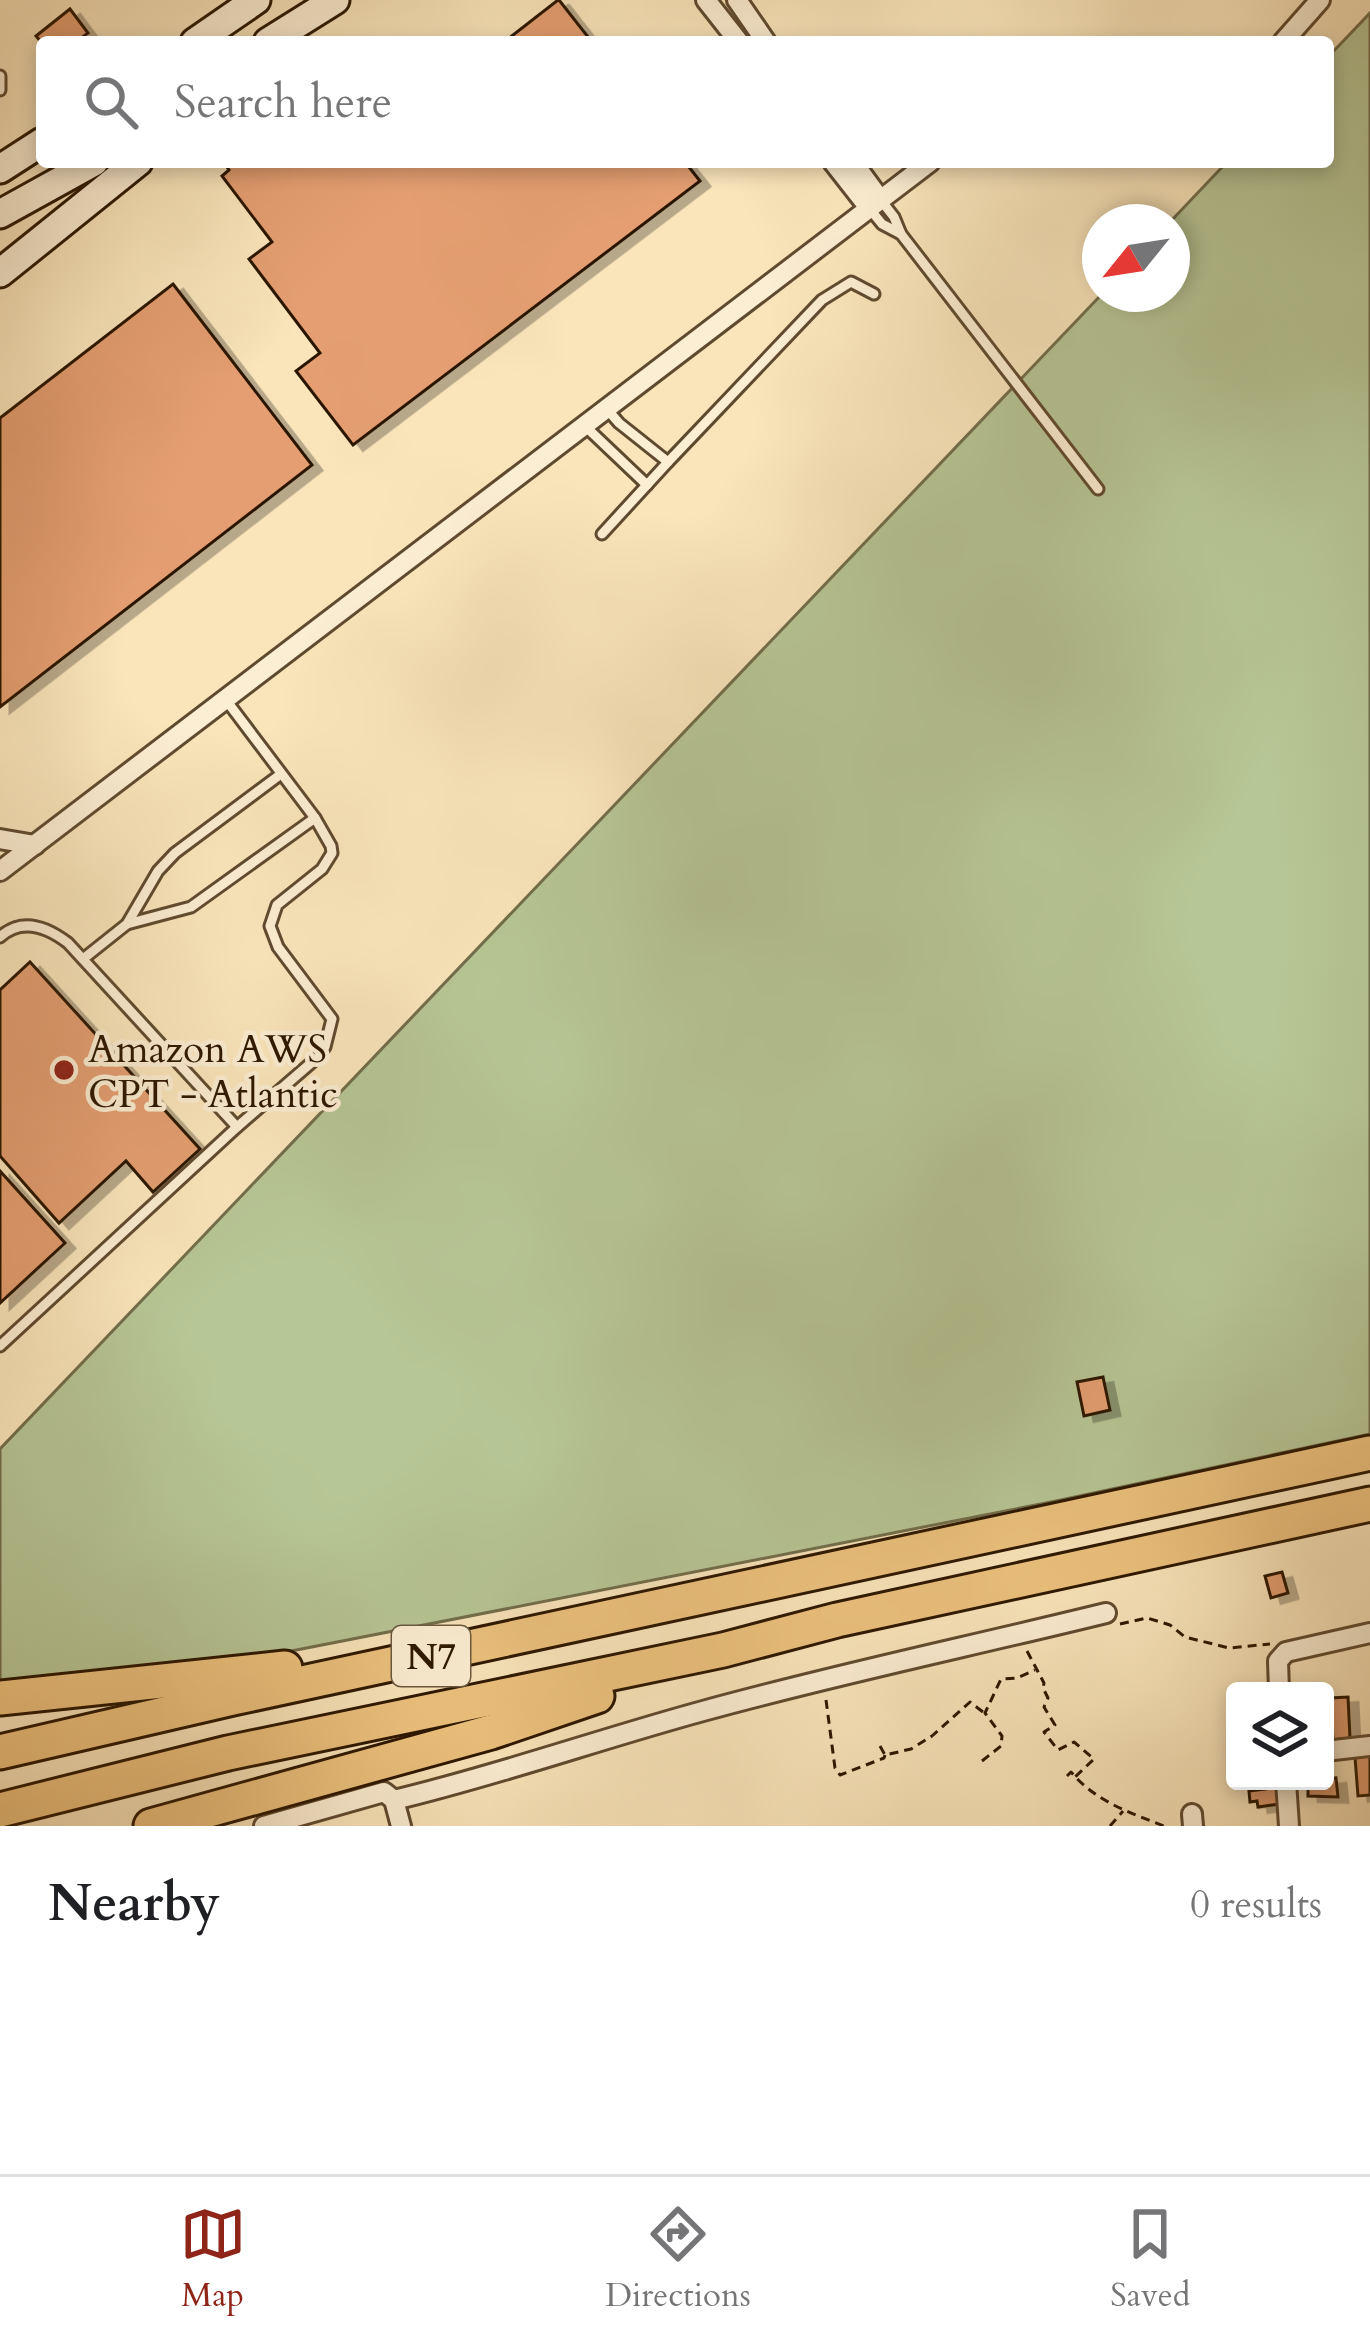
<!DOCTYPE html>
<html lang="en">
<head>
<meta charset="utf-8">
<style>
  body { margin:0; font-family:Cardo,serif; background:#f2f2f2; color:#202124 }
  .controls { position:absolute; right:36px; bottom:36px; display:grid; overflow:hidden; border-radius:12px; box-shadow:0 6px 18px #0003 }
  .controls button { width:108px; height:108px; display:grid; place-items:center; padding:0; border:0; border-bottom:3px solid #e0e0e0; background:#fff; color:#202124; font:60px sans-serif }
  .compass { position:absolute; left:1082px; top:204px; width:108px; height:108px; border-radius:50%; background:#fff; box-shadow:0 6px 18px #0003; rotate:240deg }
  .list { margin:0; padding:0; list-style:none }
  h2 { display:flex; justify-content:space-between; align-items:center; height:156px; margin:0; padding:0 48px; font-size:51px }
  h2 small { font-size:39px; font-weight:400; color:#757577 }
  .icon { flex:none; width:66px; height:66px; fill:none; stroke:currentColor; stroke-width:2; stroke-linecap:round; stroke-linejoin:round }
  .map { position:relative; flex:none; width:1370px; height:1826px; overflow:hidden }
  .search { position:absolute; background:#fff; box-shadow:0 6px 18px #0003; left:36px; right:36px; top:36px; height:132px; display:flex; align-items:center; gap:30px; box-sizing:border-box; padding:0 42px; border-radius:12px; color:#757577; font-size:45px }
  .sheet { height:348px; background:#fff }
  nav { display:flex; justify-content:space-around; align-items:center; box-sizing:border-box; height:168px; border-top:3px solid #e0e0e0; background:#fff; font-size:33px; color:#757577 }
  nav a { display:grid; justify-items:center; gap:6px }
  nav .on { color:#8f2418 }
  .map>svg:first-child { display:block }
  .green { fill:#b7c696; stroke:#726e4b; stroke-width:3 }
  .building { fill:#e49e71; stroke:#2c1700; stroke-width:3; filter:url(#shadow) }
  .lines { fill:none; stroke-linecap:round; stroke-linejoin:round }
  .service-casing { stroke:#604a2f; stroke-width:15 }
  .minor-casing { stroke:#604a2f; stroke-width:24 }
  .secondary-casing { stroke:#2c1700; stroke-width:33 }
  .motorway-casing { stroke:#2c1700; stroke-width:39 }
  .path { stroke:#2c1700; stroke-width:3; stroke-dasharray:9 6; stroke-linecap:butt }
  .service { stroke:#fceed3; stroke-width:9 }
  .minor { stroke:#fceed3; stroke-width:18 }
  .secondary { stroke:#fceed3; stroke-width:27 }
  .motorway { stroke:#edc27e; stroke-width:33 }
  .poi-dot { fill:#8f2418; stroke:#fceed3; stroke-width:4.5 }
  .labels { text-anchor:middle; stroke-width:9; stroke-linejoin:round; paint-order:stroke }
  .shield { fill:#fceed3; stroke:#6a583f; stroke-width:3 }
  .shield-label { font-size:36px; font-weight:bold; fill:#2c1700 }
  .poi-label { font-size:39px; fill:#2c1700; stroke:#fceed3; text-anchor:start }
</style>
</head>
<body>
<div class="map">
<svg width="1370" height="1826" viewBox="0 0 1370 1826">
  <defs>
    <filter id="shadow"><feDropShadow dx="10" dy="5.5" stdDeviation="0" flood-color="#0004"/></filter>
  </defs>
  <rect width="100%" height="100%" fill="#fae5bb"/>
  <filter id="stains"><feTurbulence type="fractalNoise" baseFrequency=".00167" numOctaves="4"/><feColorMatrix values="0 0 0 0 .2 0 0 0 0 .09 0 0 0 0 .02 0 0 0 .5 -.17"/></filter>
  <radialGradient id="worn" r=".72"><stop offset=".6" stop-color="#630" stop-opacity="0"/><stop offset="1" stop-color="#630" stop-opacity=".3"/></radialGradient>
  <polygon class="green" points="1370,13 1370,1434 1056,1501 276,1654 0,1683 0,1449 1102,294 1172,294 1170,222 1227,162 1328,162 1328,57"/>
  <g class="building">
    <polygon points="559,0 592,42 504,42 558,0"/>
    <polygon points="70,9 88,33 76,42 42,43 36,36"/>
    <polygon points="228,162 685,162 700,181 353,445 296,371 320,353 249,259 272,242 222,176 229,170 225,164"/>
    <polygon points="173,284 312,465 0,707 0,418"/>
    <polygon points="30,962 200,1149 153,1192 126,1161 59,1223 0,1156 0,990"/>
    <polygon points="0,1171 65,1243 0,1303"/>
    <polygon points="1103,1377 1110,1410 1084,1416 1077,1382"/>
    <polygon points="1282,1572 1288,1593 1271,1598 1265,1576"/>
    <polygon points="1348,1697 1350,1738 1333,1740 1330,1698"/>
    <polygon points="1370,1756 1370,1795 1358,1796 1355,1757"/>
    <polygon points="1336,1778 1338,1797 1308,1796 1308,1785 1322,1784 1325,1779"/>
    <polygon points="1266,1786 1278,1786 1280,1804 1258,1807 1257,1801 1250,1802 1249,1791 1266,1789"/>
  </g>
  <g class="lines">
    <g class="service-casing">
      <g id="service">
        <polyline points="0,76 0,90"/>
        <polyline points="880,199 894,217 901,234 1098,489"/>
        <polyline points="869,208 882,224 901,234"/>
        <polyline points="586,427 647,485"/>
        <polyline points="668,462 822,300 851,282 874,294"/>
        <polyline points="602,534 668,462 619,423 606,408"/>
        <polyline points="127,924 191,907 315,818"/>
        <path d="M0,937C22,917 47,927 68,943L237,1127"/>
        <polyline points="83,959 127,924 158,871 175,853 281,774"/>
        <polyline points="0,1346 237,1127 318,1057 325,1047 332,1019 278,947 270,926 277,905 322,869 332,853 331,846 315,818 226,700"/>
      </g>
    </g>
    <g class="minor-casing">
      <g id="minor">
        <polyline points="706,0 739,42"/>
        <polyline points="737,0 766,42"/>
        <polyline points="1283,42 1320,0"/>
        <polyline points="833,162 869,208"/>
        <polyline points="853,162 880,199"/>
        <polyline points="0,839 35,845"/>
        <polyline points="0,871 930,162"/>
        <polyline points="1279,1691 1278,1661 1286,1652 1370,1633"/>
        <polyline points="1325,1751 1370,1746"/>
        <polyline points="1286,1781 1289,1826"/>
        <path d="M394,1800C499,1775 600,1739 703,1711C837,1674 972,1646 1106,1613"/>
        <polyline points="1192,1814 1193,1826"/>
        <polyline points="264,1826 384,1792 394,1800 401,1826"/>
      </g>
    </g>
    <g class="secondary-casing">
      <g id="secondary">
        <polyline points="195,42 256,0"/>
        <polyline points="268,42 335,0"/>
        <polyline points="0,169 42,142"/>
        <polyline points="0,214 94,162"/>
        <polyline points="0,273 138,162"/>
      </g>
    </g>
    <g class="motorway-casing">
      <g id="motorway">
        <polyline points="0,1698 285,1668"/>
        <polyline points="0,1752 233,1698 1370,1453"/>
        <polyline points="0,1810 228,1753 723,1650 837,1620 1370,1504"/>
        <polyline points="151,1826 491,1732 597,1696"/>
      </g>
    </g>
    <g class="path">
      <polyline points="1120,1624 1147,1618 1170,1625 1185,1637 1229,1648 1270,1644"/>
      <polyline points="1027,1651 1044,1683 1043,1688 1048,1698 1044,1707 1055,1725 1044,1732 1058,1750 1074,1742 1094,1759 1075,1777"/>
      <polyline points="826,1700 835,1768 840,1775 884,1758 885,1755"/>
      <polyline points="880,1746 885,1755 911,1749 932,1736 970,1702 983,1712"/>
      <polyline points="982,1761 1001,1746 1002,1736 985,1713 1001,1679 1017,1678 1035,1670"/>
      <path d="M1067,1776L1071,1772C1096,1802 1131,1813 1164,1826"/>
      <polyline points="1110,1826 1123,1811"/>
    </g>
    <use href="#service" class="service"/>
    <use href="#minor" class="minor"/>
    <use href="#secondary" class="secondary"/>
    <use href="#motorway" class="motorway"/>
  </g>
  <circle class="poi-dot" cx="64" cy="1070" r="12"/>
  <g class="labels">
    <rect class="shield" x="392" y="1626" width="78" height="60" rx="9"/>
    <g class="shield-label">
      <text x="431" y="1669">N7</text>
    </g>
    <g class="poi-label">
      <text x="88" y="1062">Amazon AWS<tspan x="88" dy="45">CPT - Atlantic</tspan></text>
    </g>
  </g>
  <rect width="100%" height="100%" filter="url(#stains)"/>
  <rect width="100%" height="100%" fill="url(#worn)"/>
</svg>
<div class="controls">
<button><svg class="icon" aria-label="layers" viewBox="0 0 24 24"><path d="M12 4l9 5-9 5-9-5zM3 14l9 5 9-5"/></svg></button>
</div>
<svg class="compass" viewBox="-18 -18 36 36"><path d="M0-13l5 13h-10z" fill="#e53935"/><path d="M0 13l5-13h-10z" fill="#757577"/></svg>
<div class="search"><svg class="icon" aria-label="search" viewBox="0 0 24 24"><circle cx="10" cy="10" r="6"/><path d="M15 15l6 6"/></svg>Search here</div>
</div>
<section class="sheet">
<h2>Nearby<small>0 results</small></h2>
<ul class="list">
</ul>
</section>
<nav>
<a class="on"><svg class="icon" aria-label="map" viewBox="0 0 24 24"><path d="M3 6l6-2 6 2 6-2v14l-6 2-6-2-6 2zM9 4v14M15 6v14"/></svg>Map</a>
<a><svg class="icon" aria-label="directions" viewBox="0 0 24 24"><path d="M12 3l9 9-9 9-9-9zM9 14v-3h6M13 9l2 2-2 2"/></svg>Directions</a>
<a><svg class="icon" aria-label="saved" viewBox="0 0 24 24"><path d="M7 4h10v16l-5-4-5 4z"/></svg>Saved</a>
</nav>
</body>
</html>
